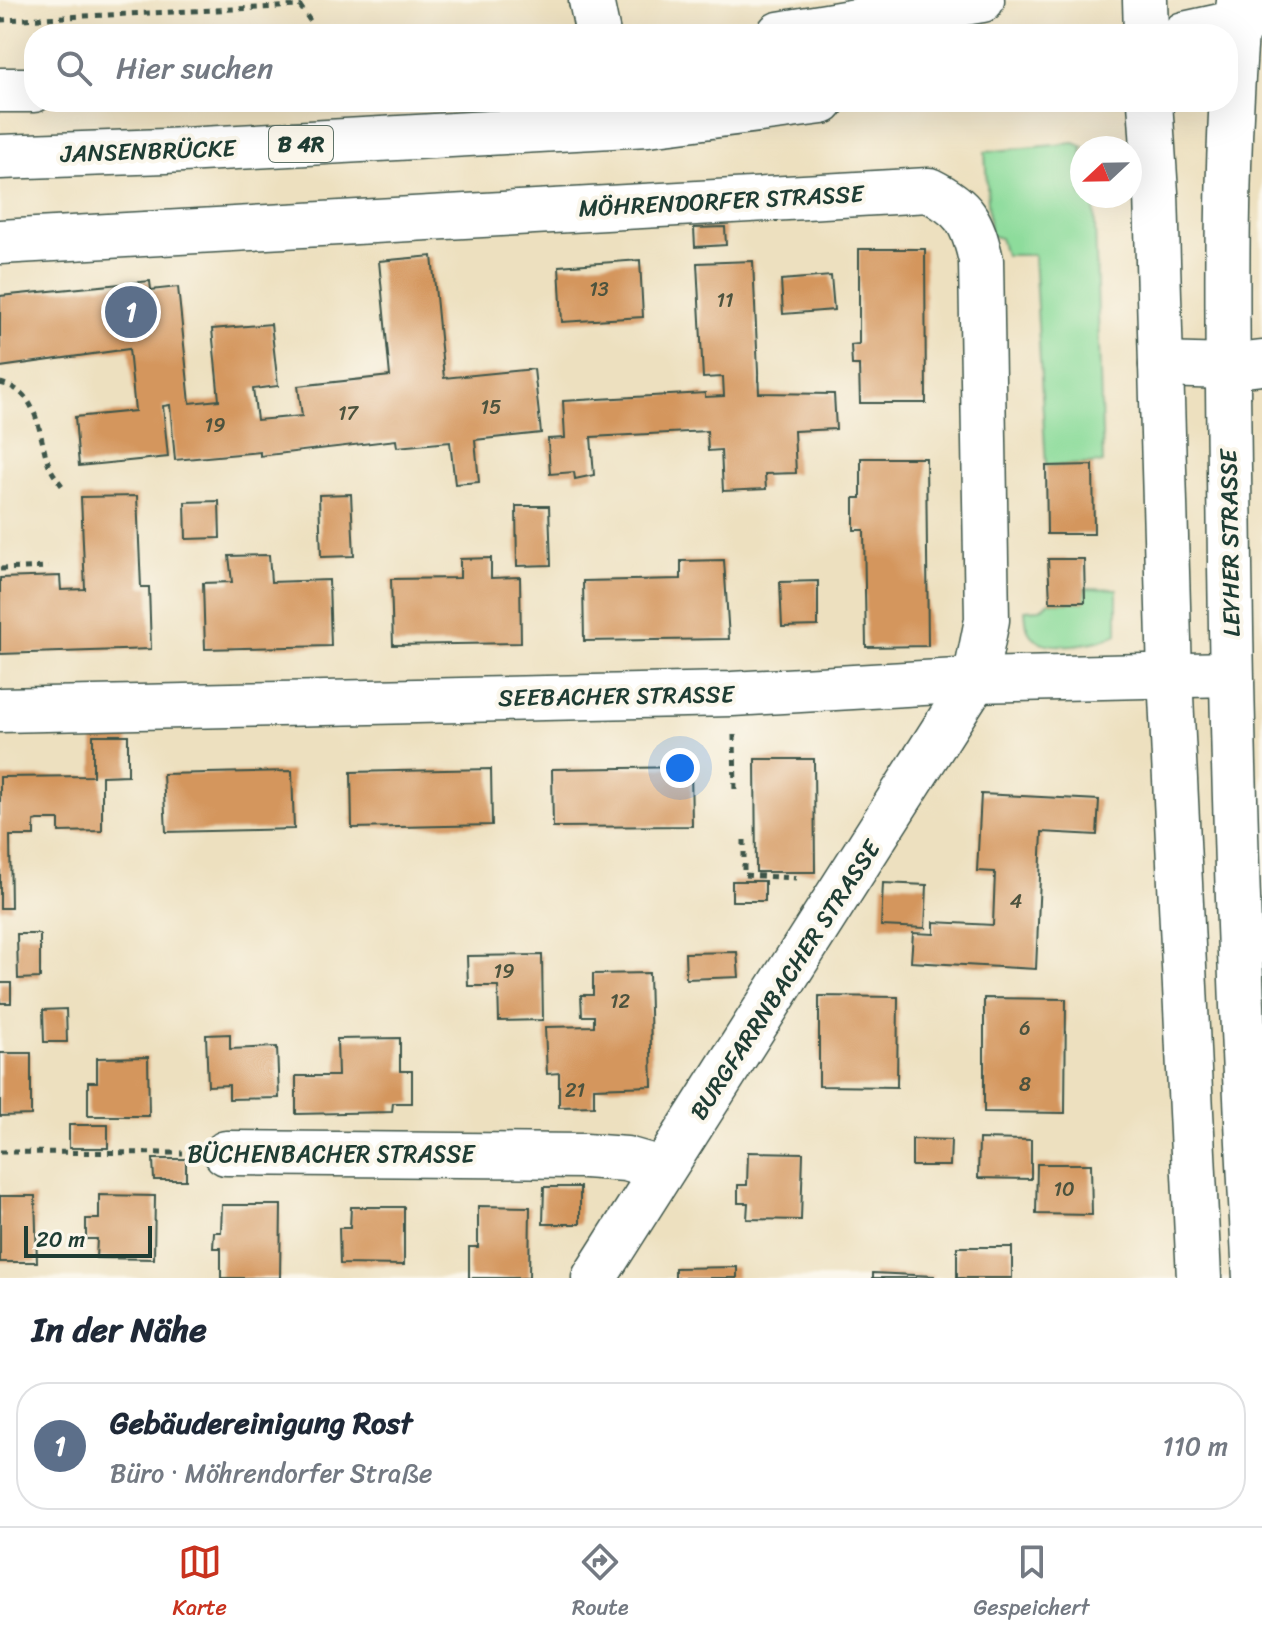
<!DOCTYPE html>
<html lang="de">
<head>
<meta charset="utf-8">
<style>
  body { margin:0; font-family:Sriracha,sans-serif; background:#f2f2f3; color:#1f2937 }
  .compass { position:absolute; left:1070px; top:136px; width:72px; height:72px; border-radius:50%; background:#fff; box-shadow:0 8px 32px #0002; rotate:248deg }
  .scale { position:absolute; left:24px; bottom:20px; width:128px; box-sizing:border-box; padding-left:8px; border:4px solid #1f3d34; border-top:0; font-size:22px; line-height:28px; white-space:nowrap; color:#1f3d34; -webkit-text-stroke:6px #fbf7ec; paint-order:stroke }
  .you { position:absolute; left:680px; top:768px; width:28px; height:28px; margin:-20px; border:6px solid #fff; border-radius:50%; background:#1a73e8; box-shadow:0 0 0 12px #1a73e833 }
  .badge { display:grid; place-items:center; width:52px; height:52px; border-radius:50%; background:#c8321e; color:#fff; font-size:26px; font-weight:700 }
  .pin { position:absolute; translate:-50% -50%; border:4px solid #fff; box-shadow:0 2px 8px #0006 }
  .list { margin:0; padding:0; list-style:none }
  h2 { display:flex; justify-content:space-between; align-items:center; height:104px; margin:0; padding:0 32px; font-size:34px }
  h2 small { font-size:26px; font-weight:400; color:#747a83 }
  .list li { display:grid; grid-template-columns:52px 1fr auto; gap:24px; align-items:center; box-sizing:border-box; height:128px; margin:0 16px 16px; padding:0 16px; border:2px solid #e0e1e3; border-radius:32px }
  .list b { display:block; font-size:30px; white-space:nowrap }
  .list p { margin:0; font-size:26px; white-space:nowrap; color:#747a83 }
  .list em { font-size:26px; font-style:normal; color:#747a83 }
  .icon { flex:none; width:44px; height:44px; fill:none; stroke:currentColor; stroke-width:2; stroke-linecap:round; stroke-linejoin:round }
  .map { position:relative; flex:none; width:1262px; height:1278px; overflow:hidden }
  .search { position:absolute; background:#fff; box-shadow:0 8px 32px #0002; left:24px; right:24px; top:24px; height:88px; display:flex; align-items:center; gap:20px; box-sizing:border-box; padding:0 28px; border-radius:32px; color:#747a83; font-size:30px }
  .sheet { height:248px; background:#fff }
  nav { display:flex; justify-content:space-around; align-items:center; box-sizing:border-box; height:112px; border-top:2px solid #e0e1e3; background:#fff; font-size:22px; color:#747a83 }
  nav a { display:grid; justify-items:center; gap:4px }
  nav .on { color:#c8321e }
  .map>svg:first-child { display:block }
  .green { fill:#8ddc9b; stroke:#568c68; stroke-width:2 }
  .building { fill:#d4965d }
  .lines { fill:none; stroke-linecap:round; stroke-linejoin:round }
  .minor-casing { stroke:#3e5549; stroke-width:47 }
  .secondary-casing { stroke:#3e5549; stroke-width:47 }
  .primary-casing { stroke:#3e5549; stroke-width:47 }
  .path { stroke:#3e5549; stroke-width:5; stroke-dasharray:6 6; stroke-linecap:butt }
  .minor { stroke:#fff; stroke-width:44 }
  .secondary { stroke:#fff; stroke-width:44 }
  .primary { stroke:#fff; stroke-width:44 }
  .labels { text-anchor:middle; stroke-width:8; stroke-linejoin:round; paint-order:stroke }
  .number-label { font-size:20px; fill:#4c533e }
  .shield { fill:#fbf7ec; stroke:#61756b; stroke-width:2 }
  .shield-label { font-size:22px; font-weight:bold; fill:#1f3d34 }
  .street-label { font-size:24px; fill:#1f3d34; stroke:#fbf7ec }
</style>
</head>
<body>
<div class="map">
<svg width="1262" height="1278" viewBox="0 0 1262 1278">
  <rect width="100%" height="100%" fill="#fbf7ec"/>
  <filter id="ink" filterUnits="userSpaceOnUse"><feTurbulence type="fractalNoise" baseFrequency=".0125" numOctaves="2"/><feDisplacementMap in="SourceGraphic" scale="16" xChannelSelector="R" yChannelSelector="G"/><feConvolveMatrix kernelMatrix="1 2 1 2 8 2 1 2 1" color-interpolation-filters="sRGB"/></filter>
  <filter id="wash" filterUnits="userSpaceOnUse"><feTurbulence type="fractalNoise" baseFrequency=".006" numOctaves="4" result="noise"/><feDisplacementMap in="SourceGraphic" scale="32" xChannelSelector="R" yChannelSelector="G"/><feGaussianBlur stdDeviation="1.8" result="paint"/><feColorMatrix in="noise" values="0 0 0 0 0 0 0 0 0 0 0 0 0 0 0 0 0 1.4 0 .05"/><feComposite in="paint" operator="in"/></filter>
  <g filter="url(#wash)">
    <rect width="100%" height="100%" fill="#ede0bf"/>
    <g class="green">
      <polygon points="1074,143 1086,148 1082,148 1082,196 1094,196 1103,463 1046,466 1034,255 1005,255 1000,238 990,235 985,152"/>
      <path d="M1085,588L1117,589V634C1099,643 1053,652 1035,639C1026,633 1026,620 1025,610L1040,609L1050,602H1084Z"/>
    </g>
    <g id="blocks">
      <g class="building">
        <polygon points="725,227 726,245 695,247 694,228"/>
        <polygon points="859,249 925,249 926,403 860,403 859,365 852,365 851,345 859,344"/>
        <polygon points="432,256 444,378 534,369 541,433 475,440 479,482 455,484 450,442 397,447 396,440 260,456 260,452 175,460 170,405 163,406 168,457 79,466 75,417 135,411 129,349 0,367 0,296 150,281 151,290 178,287 190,403 219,400 212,329 271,324 278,386 253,389 257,420 302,416 298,386 390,376 379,261"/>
        <polygon points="640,260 643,317 562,322 559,266"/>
        <polygon points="753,261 759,393 834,394 836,429 794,431 796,473 765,474 766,489 723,491 721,450 708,451 707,431 591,437 594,475 575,479 574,472 550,474 548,439 565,438 563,401 705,393 705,397 724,396 723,377 703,378 697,263"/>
        <polygon points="831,276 834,310 783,314 781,280"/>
        <polygon points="861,458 926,458 928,646 866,647 864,530 854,530 854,498 861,498"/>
        <polygon points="1093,465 1094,534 1047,534 1046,466"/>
        <polygon points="351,494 354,556 321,557 319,495"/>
        <polygon points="137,496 141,587 149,587 151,649 0,654 0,578 60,576 61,590 85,589 81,497"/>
        <polygon points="219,501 220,538 186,539 185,502"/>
        <polygon points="516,506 549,506 551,565 517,566"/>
        <polygon points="269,555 271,582 329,580 331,646 205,649 203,583 232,582 229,556"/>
        <polygon points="491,558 491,578 520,577 521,643 393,645 391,579 460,578 460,559"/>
        <polygon points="1048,559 1084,559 1085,602 1050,602"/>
        <polygon points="724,560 729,639 584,641 583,581 681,579 681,561"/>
        <polygon points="818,581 818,626 782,627 780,582"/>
        <polygon points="93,735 128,735 128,775 102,776 102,831 59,832 59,820 38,820 34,821 34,836 10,836 11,908 0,908 0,777 93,776"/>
        <polygon points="755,759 814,759 815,872 756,872"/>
        <polygon points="691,767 692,826 553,827 552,769"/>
        <polygon points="491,769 492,825 352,828 351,772"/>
        <polygon points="292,771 294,829 166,832 163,774"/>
        <polygon points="981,794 1099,800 1097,835 1042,832 1036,969 911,962 913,933 934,934 934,922 993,925 995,872 977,871"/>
        <rect x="732" y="881" width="33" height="20"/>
        <polygon points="883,883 927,885 925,928 881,926"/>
        <polygon points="17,934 40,934 40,978 18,979"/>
        <polygon points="737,952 739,977 686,979 685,953"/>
        <polygon points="542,955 543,1020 499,1021 498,986 468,986 467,956"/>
        <polygon points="649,973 652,1086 594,1088 594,1106 559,1107 559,1073 547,1074 545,1027 594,1026 594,1016 582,1016 581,995 593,995 593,974"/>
        <rect x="0" y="983" width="11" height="20"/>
        <polygon points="819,996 898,997 897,1087 819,1086"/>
        <polygon points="984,998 1066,999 1065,1113 984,1112"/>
        <polygon points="66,1009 67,1042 44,1042 43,1010"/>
        <polygon points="230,1034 230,1049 277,1047 279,1098 229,1099 229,1085 208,1086 206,1035"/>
        <polygon points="400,1038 400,1071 412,1071 412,1103 393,1103 392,1112 296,1114 296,1076 338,1076 337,1039"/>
        <polygon points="0,1053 31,1053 31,1115 0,1116"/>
        <polygon points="148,1057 149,1116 88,1116 88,1082 97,1082 97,1058"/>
        <rect x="69" y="1125" width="39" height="23"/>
        <polygon points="912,1139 951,1140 950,1166 912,1166"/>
        <polygon points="979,1139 1031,1140 1031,1179 978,1178"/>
        <polygon points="748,1152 803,1153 801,1220 747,1219 748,1203 738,1203 738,1185 747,1185"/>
        <polygon points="153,1159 186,1159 186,1180 154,1180"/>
        <polygon points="1037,1164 1091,1164 1092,1215 1036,1214"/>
        <polygon points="544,1187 580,1187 580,1224 543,1224"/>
        <polygon points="99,1195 155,1196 154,1259 96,1258 97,1239 86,1239 86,1219 99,1219"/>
        <polygon points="0,1196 35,1196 37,1262 0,1262"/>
        <polygon points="222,1205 281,1205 280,1278 221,1278 221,1248 213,1248 214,1232 221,1232"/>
        <polygon points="478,1206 530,1207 529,1278 469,1278 469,1247 478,1247"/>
        <polygon points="351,1207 404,1207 404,1265 340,1264 339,1228 350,1228"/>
        <rect x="957" y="1247" width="55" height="31"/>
        <polygon points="737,1267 737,1278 675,1278 675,1268"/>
        <polygon points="873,1273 934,1276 934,1278 873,1278"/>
      </g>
    </g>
  </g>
  <g filter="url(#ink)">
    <use href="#blocks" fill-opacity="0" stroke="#3e5549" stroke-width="2"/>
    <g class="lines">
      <g class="minor-casing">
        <g id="minor">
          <polyline points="591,0 598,34"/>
          <path d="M0,242L929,190C965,208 972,221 981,260L987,620L975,680L594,1278"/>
          <polyline points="1161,365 1228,367 1262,363"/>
          <polyline points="0,710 732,694 975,680 1231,674"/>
          <polyline points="226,1153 585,1156 626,1159 661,1169"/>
        </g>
      </g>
      <g class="secondary-casing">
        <g id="secondary">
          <polyline points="1145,0 1146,34"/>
          <path d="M1239,0C1224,156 1227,313 1229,469C1231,739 1240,1008 1255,1278"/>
          <polyline points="1150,102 1156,193 1170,675 1199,1278"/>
        </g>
      </g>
      <g class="primary-casing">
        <g id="primary">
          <polyline points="779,34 982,0"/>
          <polyline points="1184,34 1262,17"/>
          <polyline points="0,90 34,90"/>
          <polyline points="0,157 165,151 648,124 822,102"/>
        </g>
      </g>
      <g class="path">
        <polyline points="0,20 300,6 319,34"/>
        <path d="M0,383C41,392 37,434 49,465C52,473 58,480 63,487"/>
        <polyline points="0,569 48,567"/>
        <polyline points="734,735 735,793"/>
        <polyline points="744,840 744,875 796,878"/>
        <polyline points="0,1152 183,1153"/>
      </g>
      <use href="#minor" class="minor"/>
      <use href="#secondary" class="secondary"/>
      <use href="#primary" class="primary"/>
    </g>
  </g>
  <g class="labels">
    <g class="number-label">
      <text x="599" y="296">13</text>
      <text x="725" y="307">11</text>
      <text x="491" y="414">15</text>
      <text x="348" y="420">17</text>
      <text x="215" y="432">19</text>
      <text x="1016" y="908">4</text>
      <text x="504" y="978">19</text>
      <text x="620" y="1008">12</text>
      <text x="1025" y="1035">6</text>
      <text x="1025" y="1091">8</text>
      <text x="575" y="1097">21</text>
      <text x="1064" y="1196">10</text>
    </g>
    <rect class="shield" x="269" y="126" width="64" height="36" rx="6"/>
    <g class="shield-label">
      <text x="301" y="152">B 4R</text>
    </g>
    <g class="street-label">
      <text transform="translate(148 151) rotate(-2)" y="8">JANSENBRÜCKE</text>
      <text transform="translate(721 201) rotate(-3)" y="8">MÖHRENDORFER STRASSE</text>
      <text transform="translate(1230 543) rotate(-91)" y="8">LEYHER STRASSE</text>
      <text transform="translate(616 696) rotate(-1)" y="8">SEEBACHER STRASSE</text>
      <text transform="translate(785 980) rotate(-57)" y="8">BURGFARRNBACHER STRASSE</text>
      <text x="331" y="1162">BÜCHENBACHER STRASSE</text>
    </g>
  </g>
</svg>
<svg class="compass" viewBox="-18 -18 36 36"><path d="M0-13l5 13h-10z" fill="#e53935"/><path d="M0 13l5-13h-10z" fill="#747a83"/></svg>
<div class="scale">20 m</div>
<div class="you"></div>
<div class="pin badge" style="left:131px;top:312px;background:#5c6f8a">1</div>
<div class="search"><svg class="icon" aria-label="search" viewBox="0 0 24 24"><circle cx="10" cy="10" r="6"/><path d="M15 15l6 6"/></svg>Hier suchen</div>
</div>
<section class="sheet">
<h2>In der Nähe<small></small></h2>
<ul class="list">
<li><span class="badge" style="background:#5c6f8a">1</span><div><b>Gebäudereinigung Rost</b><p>Büro · Möhrendorfer Straße</p></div><em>110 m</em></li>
</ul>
</section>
<nav>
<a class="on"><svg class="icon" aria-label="map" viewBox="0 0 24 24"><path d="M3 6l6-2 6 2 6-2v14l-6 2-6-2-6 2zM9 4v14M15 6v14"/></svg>Karte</a>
<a><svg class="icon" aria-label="directions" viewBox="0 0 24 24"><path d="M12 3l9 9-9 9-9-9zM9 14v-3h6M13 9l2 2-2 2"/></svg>Route</a>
<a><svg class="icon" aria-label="saved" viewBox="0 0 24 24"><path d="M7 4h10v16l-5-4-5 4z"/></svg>Gespeichert</a>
</nav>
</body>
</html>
